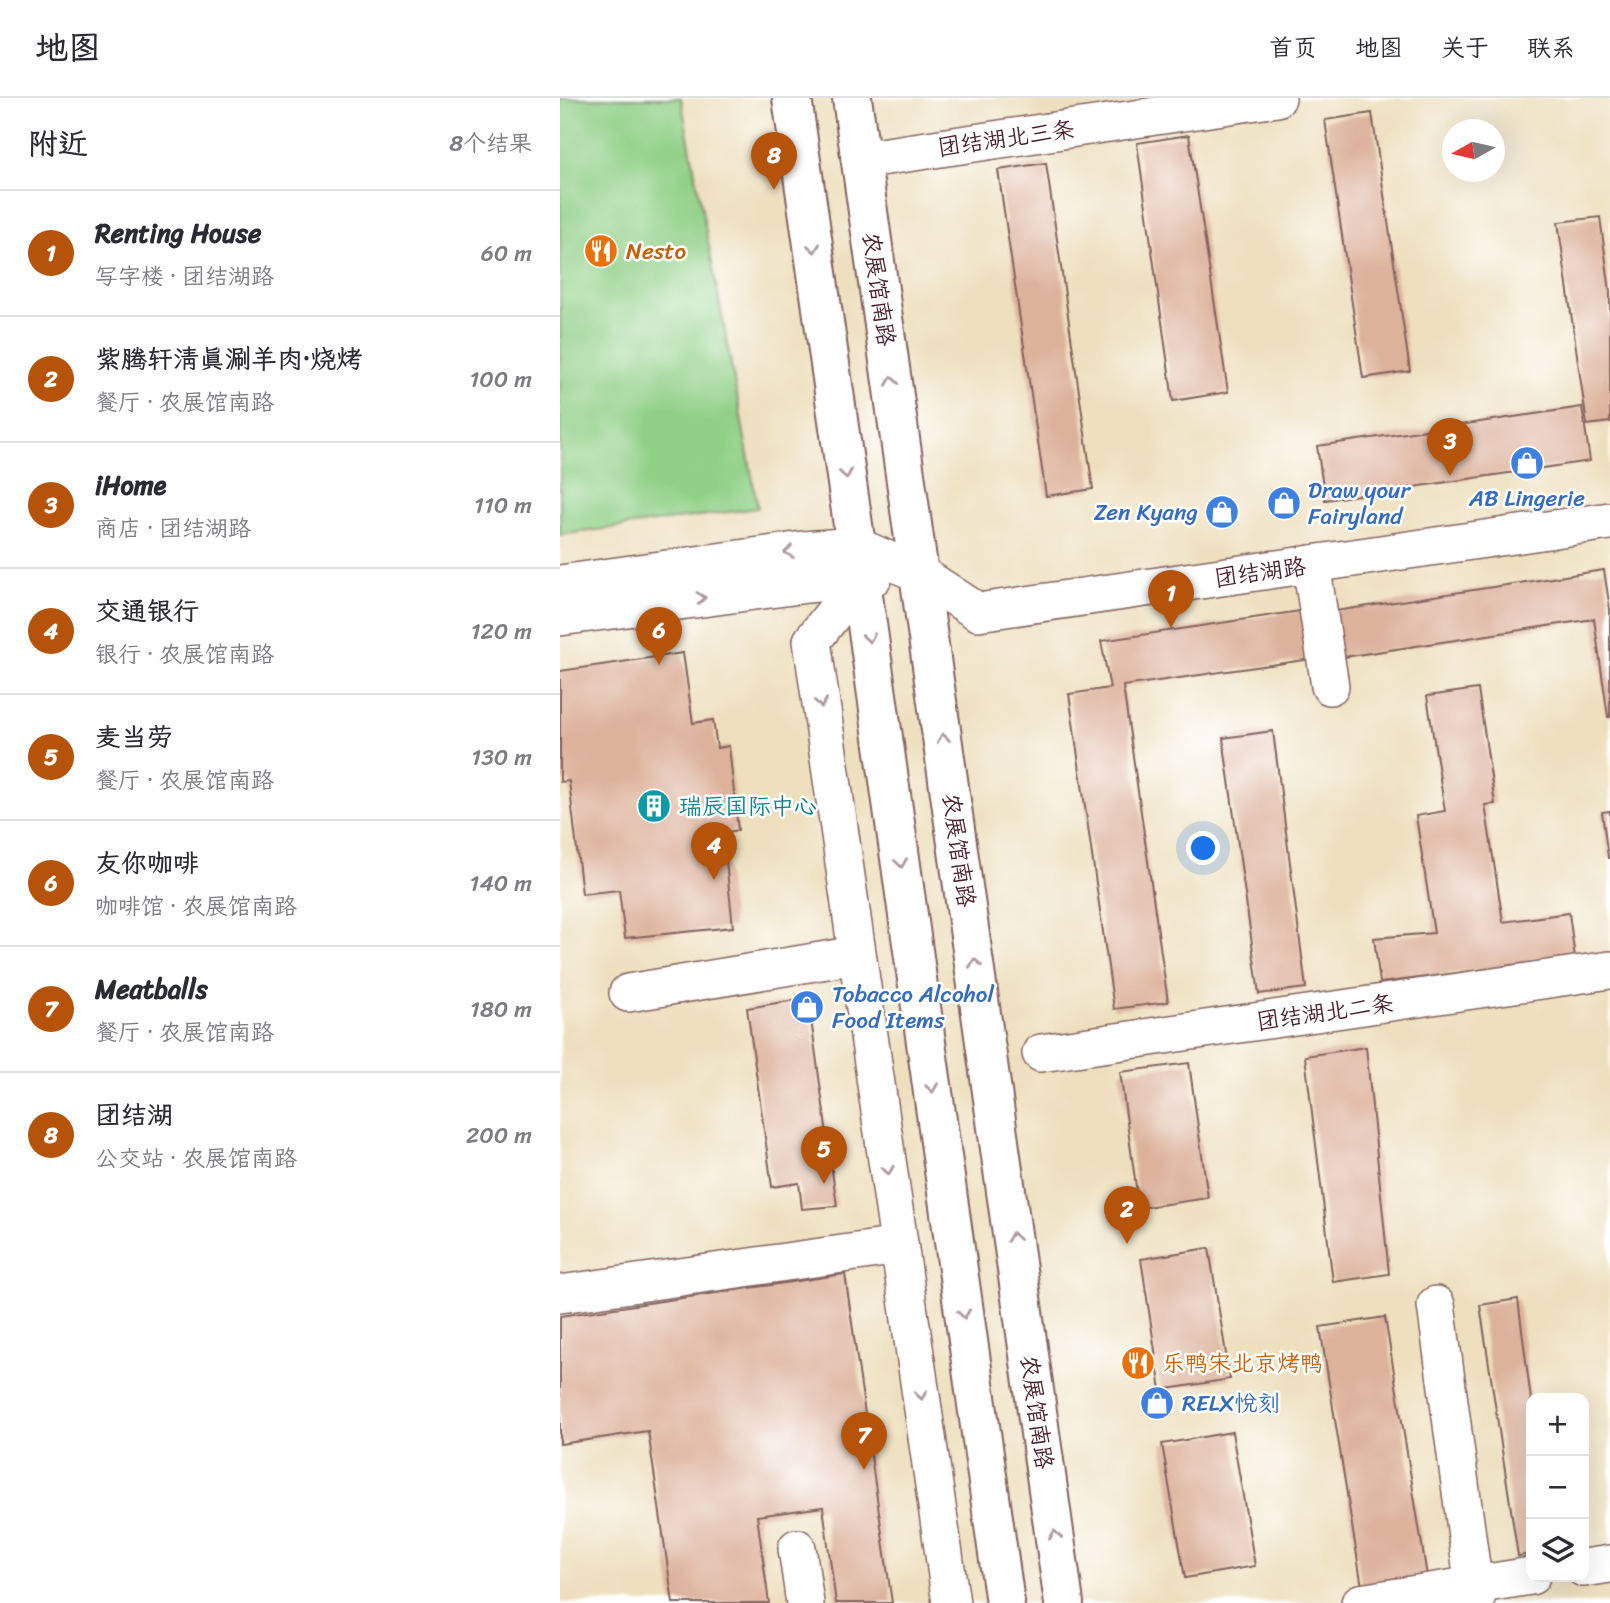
<!DOCTYPE html>
<html lang="zh">
<head>
<meta charset="utf-8">
<style>
  body { margin:0; font-family:Sriracha,"LXGW WenKai TC",sans-serif; background:#f2f2f3; color:#2b2b33 }
  .controls { position:absolute; right:21px; bottom:21px; display:grid; overflow:hidden; border-radius:14px; box-shadow:0 7px 28px #0002 }
  .controls button { width:63px; height:63px; display:grid; place-items:center; padding:0; border:0; border-bottom:2px solid #e1e1e2; background:#fff; color:#2b2b33; font:35px sans-serif }
  .compass { position:absolute; left:882px; top:21px; width:63px; height:63px; border-radius:50%; background:#fff; box-shadow:0 7px 28px #0002; rotate:262deg }
  .you { position:absolute; left:644px; top:751px; width:24px; height:24px; margin:-18px; border:5px solid #fff; border-radius:50%; background:#1a73e8; box-shadow:0 0 0 10px #1a73e833 }
  .badge { display:grid; place-items:center; width:46px; height:46px; border-radius:50%; background:#b45309; color:#fff; font-size:23px; font-weight:700 }
  .pin { position:absolute; translate:-50% -58px; filter:drop-shadow(0 2px 4px #0008) }
  .pin::after { content:''; position:absolute; top:37px; width:24px; height:21px; background:inherit; clip-path:polygon(0 0,100% 0,50% 100%) }
  .list { margin:0; padding:0; list-style:none }
  h2 { display:flex; justify-content:space-between; align-items:center; height:91px; margin:0; padding:0 28px; font-size:30px }
  h2 small { font-size:23px; font-weight:400; color:#7c7c81 }
  .list li { display:grid; grid-template-columns:46px 1fr auto; gap:21px; align-items:center; box-sizing:border-box; height:126px; padding:0 28px; border-top:2px solid #e1e1e2 }
  .list b { display:block; font-size:26px; white-space:nowrap }
  .list p { margin:0; font-size:23px; white-space:nowrap; color:#7c7c81 }
  .list em { font-size:23px; font-style:normal; color:#7c7c81 }
  .icon { flex:none; width:38px; height:38px; fill:none; stroke:currentColor; stroke-width:2; stroke-linecap:round; stroke-linejoin:round }
  .map { position:relative; flex:none; width:1050px; height:1505px; overflow:hidden }
  header { display:flex; align-items:center; gap:42px; box-sizing:border-box; height:98px; padding:0 35px; background:#fff; border-bottom:2px solid #e1e1e2 }
  header strong { font-size:33px }
  nav { display:flex; gap:38px; margin-inline-start:auto; font-size:24px }
  main { display:flex }
  aside { flex:1; background:#fff }
  .map>svg:first-child { display:block }
  .green { fill:#90d086; stroke:#6d7858; stroke-width:2 }
  .building { fill:#ddb29b }
  .lines { fill:none; stroke-linecap:round; stroke-linejoin:round }
  .minor-casing { stroke:#83635f; stroke-width:40 }
  .major-casing { stroke:#83635f; stroke-width:42 }
  .minor { stroke:#fff; stroke-width:37 }
  .major { stroke:#fff; stroke-width:38 }
  .oneway { stroke:#ae9aa0 }
  .labels { text-anchor:middle; stroke-width:5; stroke-linejoin:round; paint-order:stroke }
  .street-label { font-size:23px; fill:#4a1f2b; stroke:#fff }
  .food-label { font-size:23px; fill:#c56008; stroke:#fff; text-anchor:start }
  .shop-label { font-size:23px; fill:#366cbe; stroke:#fff; text-anchor:start }
  .culture-label { font-size:23px; fill:#0d838f; stroke:#fff; text-anchor:start }
</style>
</head>
<body>
<header>
<strong>地图</strong>
<nav><a>首页</a><a>地图</a><a>关于</a><a>联系</a></nav>
</header>
<main>
<aside>
<h2>附近<small>8个结果</small></h2>
<ul class="list">
<li><span class="badge">1</span><div><b>Renting House</b><p>写字楼 · 团结湖路</p></div><em>60 m</em></li>
<li><span class="badge">2</span><div><b>紫腾轩清真涮羊肉·烧烤</b><p>餐厅 · 农展馆南路</p></div><em>100 m</em></li>
<li><span class="badge">3</span><div><b>iHome</b><p>商店 · 团结湖路</p></div><em>110 m</em></li>
<li><span class="badge">4</span><div><b>交通银行</b><p>银行 · 农展馆南路</p></div><em>120 m</em></li>
<li><span class="badge">5</span><div><b>麦当劳</b><p>餐厅 · 农展馆南路</p></div><em>130 m</em></li>
<li><span class="badge">6</span><div><b>友你咖啡</b><p>咖啡馆 · 农展馆南路</p></div><em>140 m</em></li>
<li><span class="badge">7</span><div><b>Meatballs</b><p>餐厅 · 农展馆南路</p></div><em>180 m</em></li>
<li><span class="badge">8</span><div><b>团结湖</b><p>公交站 · 农展馆南路</p></div><em>200 m</em></li>
</ul>
</aside>
<div class="map">
<svg width="1050" height="1505" viewBox="0 0 1050 1505">
  <rect width="100%" height="100%" fill="#fff"/>
  <filter id="ink" filterUnits="userSpaceOnUse"><feTurbulence type="fractalNoise" baseFrequency=".0143" numOctaves="2"/><feDisplacementMap in="SourceGraphic" scale="14" xChannelSelector="R" yChannelSelector="G"/><feConvolveMatrix kernelMatrix="1 2 1 2 8 2 1 2 1" color-interpolation-filters="sRGB"/></filter>
  <filter id="wash" filterUnits="userSpaceOnUse"><feTurbulence type="fractalNoise" baseFrequency=".00686" numOctaves="4" result="noise"/><feDisplacementMap in="SourceGraphic" scale="28" xChannelSelector="R" yChannelSelector="G"/><feGaussianBlur stdDeviation="1.57" result="paint"/><feColorMatrix in="noise" values="0 0 0 0 0 0 0 0 0 0 0 0 0 0 0 0 0 1.4 0 .05"/><feComposite in="paint" operator="in"/></filter>
  <g filter="url(#wash)">
    <rect width="100%" height="100%" fill="#eee0bf"/>
    <polygon class="green" points="0,0 121,0 198,410 0,437"/>
    <g id="blocks">
      <g class="building">
        <polygon points="812,15 850,273 803,280 765,22"/>
        <polygon points="629,37 668,294 613,303 577,45"/>
        <polygon points="486,65 533,391 486,398 438,72"/>
        <polygon points="1040,119 1050,193 1050,324 1027,327 998,124"/>
        <polygon points="1022,309 1030,363 765,402 757,348"/>
        <polygon points="1044,472 1050,511 1050,619 1048,619 1034,521 777,560 769,514"/>
        <polygon points="747,512 752,561 563,588 608,904 554,911 509,596 550,590 541,543"/>
        <polygon points="123,555 133,625 153,622 157,650 169,648 178,732 163,735 173,829 65,840 59,792 22,796 9,683 0,684 0,573"/>
        <polygon points="918,591 935,706 925,707 943,824 1009,815 1015,860 820,885 814,840 874,835 856,718 885,713 867,598"/>
        <polygon points="713,633 746,890 699,896 663,640"/>
        <polygon points="1050,713 1050,760 1048,760 1042,714"/>
        <polygon points="248,900 277,1108 242,1111 239,1085 212,1089 187,910"/>
        <polygon points="806,949 829,1176 773,1184 745,958"/>
        <polygon points="629,965 648,1100 579,1110 560,974"/>
        <polygon points="649,1150 670,1281 601,1292 581,1161"/>
        <polygon points="285,1176 332,1505 276,1505 263,1409 197,1418 209,1505 113,1505 88,1333 0,1346 0,1218"/>
        <polygon points="958,1201 971,1302 971,1456 958,1458 920,1207"/>
        <polygon points="825,1219 867,1478 802,1489 760,1229"/>
        <polygon points="672,1334 695,1468 625,1480 602,1346"/>
      </g>
    </g>
  </g>
  <g filter="url(#ink)">
    <use href="#blocks" fill-opacity="0" stroke="#83635f" stroke-width="2"/>
    <g class="lines">
      <g class="minor-casing">
        <g id="minor">
          <polyline points="300,62 717,0"/>
          <polyline points="751,466 770,588"/>
          <polyline points="301,480 252,543 391,1505"/>
          <polyline points="0,486 243,452 296,448 360,476 418,514 1050,423"/>
          <polyline points="0,519 247,486 313,479"/>
          <polyline points="68,895 297,857"/>
          <polyline points="481,955 1050,872"/>
          <polyline points="0,1196 339,1148"/>
          <polyline points="876,1207 916,1505"/>
          <polyline points="237,1450 245,1505"/>
          <polyline points="1024,1470 1050,1466"/>
          <polyline points="800,1505 971,1478"/>
        </g>
      </g>
      <g class="major-casing">
        <g id="major">
          <polyline points="232,0 296,448 445,1505"/>
          <polyline points="292,0 504,1505"/>
        </g>
      </g>
      <use href="#minor" class="minor"/>
      <use href="#major" class="major"/>
    </g>
    <defs><path id="oneway-chevron" d="M-2-3.5L2.5 0L-2 3.5" fill="none" stroke-width="1.6" stroke-linecap="round" stroke-linejoin="round" transform="scale(1.75)"/></defs>
    <g class="oneway">
      <use href="#oneway-chevron" transform="translate(254 150) rotate(82)"/>
      <use href="#oneway-chevron" transform="translate(332 283) rotate(-98)"/>
      <use href="#oneway-chevron" transform="translate(286 376) rotate(82)"/>
      <use href="#oneway-chevron" transform="translate(229 454) rotate(172)"/>
      <use href="#oneway-chevron" transform="translate(141 500) rotate(-7)"/>
      <use href="#oneway-chevron" transform="translate(309 540) rotate(82)"/>
      <use href="#oneway-chevron" transform="translate(261 605) rotate(82)"/>
      <use href="#oneway-chevron" transform="translate(383 640) rotate(-98)"/>
      <use href="#oneway-chevron" transform="translate(341 765) rotate(82)"/>
      <use href="#oneway-chevron" transform="translate(415 865) rotate(-98)"/>
      <use href="#oneway-chevron" transform="translate(372 990) rotate(82)"/>
      <use href="#oneway-chevron" transform="translate(328 1072) rotate(82)"/>
      <use href="#oneway-chevron" transform="translate(453 1139) rotate(-98)"/>
      <use href="#oneway-chevron" transform="translate(404 1216) rotate(82)"/>
      <use href="#oneway-chevron" transform="translate(361 1297) rotate(82)"/>
      <use href="#oneway-chevron" transform="translate(495 1437) rotate(-98)"/>
    </g>
  </g>
  <defs>
    <g id="restaurant-disc" transform="scale(1.75)"><circle r="9.5" fill="#e8710a" stroke="#fff"/><path d="M-5-6h1v4h1v-4h1v4h1v-4h1v5L-1.5 .5V6h-2V.5L-5-1ZM5-6V6H3V1.5H1.5Q1.5-4 5-6Z" fill="#fff"/></g>
    <g id="shop-disc" transform="scale(1.75)"><circle r="9.5" fill="#3f7fe0" stroke="#fff"/><path d="M-5-2.5h2.3a2.7 3.5 0 0 1 5.4 0H5L5.5 6h-11ZM-1.5-2.5h3a1.5 2.3 0 0 0-3 0Z" fill="#fff"/></g>
    <g id="building-disc" transform="scale(1.75)"><circle r="9.5" fill="#0f9aa8" stroke="#fff"/><path d="M-4-6H4V6H1V3H-1V6H-4ZM-2.5-4.3h1.7v1.8h-1.7ZM.8-4.3h1.7v1.8H.8ZM-2.5-1h1.7V.8h-1.7ZM.8-1h1.7V.8H.8Z" fill="#fff"/></g>
  </defs>
  <g fill-rule="evenodd">
    <use href="#restaurant-disc" x="41" y="153"/>
    <use href="#shop-disc" x="967" y="365"/>
    <use href="#shop-disc" x="724" y="405"/>
    <use href="#shop-disc" x="662" y="414"/>
    <use href="#building-disc" x="94" y="708"/>
    <use href="#shop-disc" x="247" y="909"/>
    <use href="#restaurant-disc" x="578" y="1265"/>
    <use href="#shop-disc" x="597" y="1305"/>
  </g>
  <g class="labels">
    <g class="street-label">
      <text transform="translate(446 40) rotate(-8)" y="8">团结湖北三条</text>
      <text transform="translate(319 191) rotate(82)" y="8">农展馆南路</text>
      <text transform="translate(700 474) rotate(-8)" y="8">团结湖路</text>
      <text transform="translate(399 752) rotate(82)" y="8">农展馆南路</text>
      <text transform="translate(765 914) rotate(-8)" y="8">团结湖北二条</text>
      <text transform="translate(477 1314) rotate(82)" y="8">农展馆南路</text>
    </g>
    <g class="food-label">
      <text x="66" y="161">Nesto</text>
      <text x="602" y="1273">乐鸭宋北京烤鸭</text>
    </g>
    <g class="shop-label">
      <text x="748" y="400">Draw your<tspan x="748" dy="26">Fairyland</tspan></text>
      <text x="967" y="408" text-anchor="middle">AB Lingerie</text>
      <text x="638" y="422" text-anchor="end">Zen Kyang</text>
      <text x="272" y="904">Tobacco Alcohol<tspan x="272" dy="26">Food Items</tspan></text>
      <text x="622" y="1313">RELX悦刻</text>
    </g>
    <g class="culture-label">
      <text x="119" y="716">瑞辰国际中心</text>
    </g>
  </g>
</svg>
<div class="controls">
<button>+</button>
<button>−</button>
<button><svg class="icon" aria-label="layers" viewBox="0 0 24 24"><path d="M12 4l9 5-9 5-9-5zM3 14l9 5 9-5"/></svg></button>
</div>
<svg class="compass" viewBox="-18 -18 36 36"><path d="M0-13l5 13h-10z" fill="#e53935"/><path d="M0 13l5-13h-10z" fill="#7c7c81"/></svg>
<div class="you"></div>
<div class="pin badge" style="left:611px;top:530px">1</div>
<div class="pin badge" style="left:567px;top:1146px">2</div>
<div class="pin badge" style="left:890px;top:378px">3</div>
<div class="pin badge" style="left:154px;top:782px">4</div>
<div class="pin badge" style="left:264px;top:1086px">5</div>
<div class="pin badge" style="left:99px;top:567px">6</div>
<div class="pin badge" style="left:304px;top:1372px">7</div>
<div class="pin badge" style="left:214px;top:92px">8</div>
</div>
</main>
</body>
</html>
